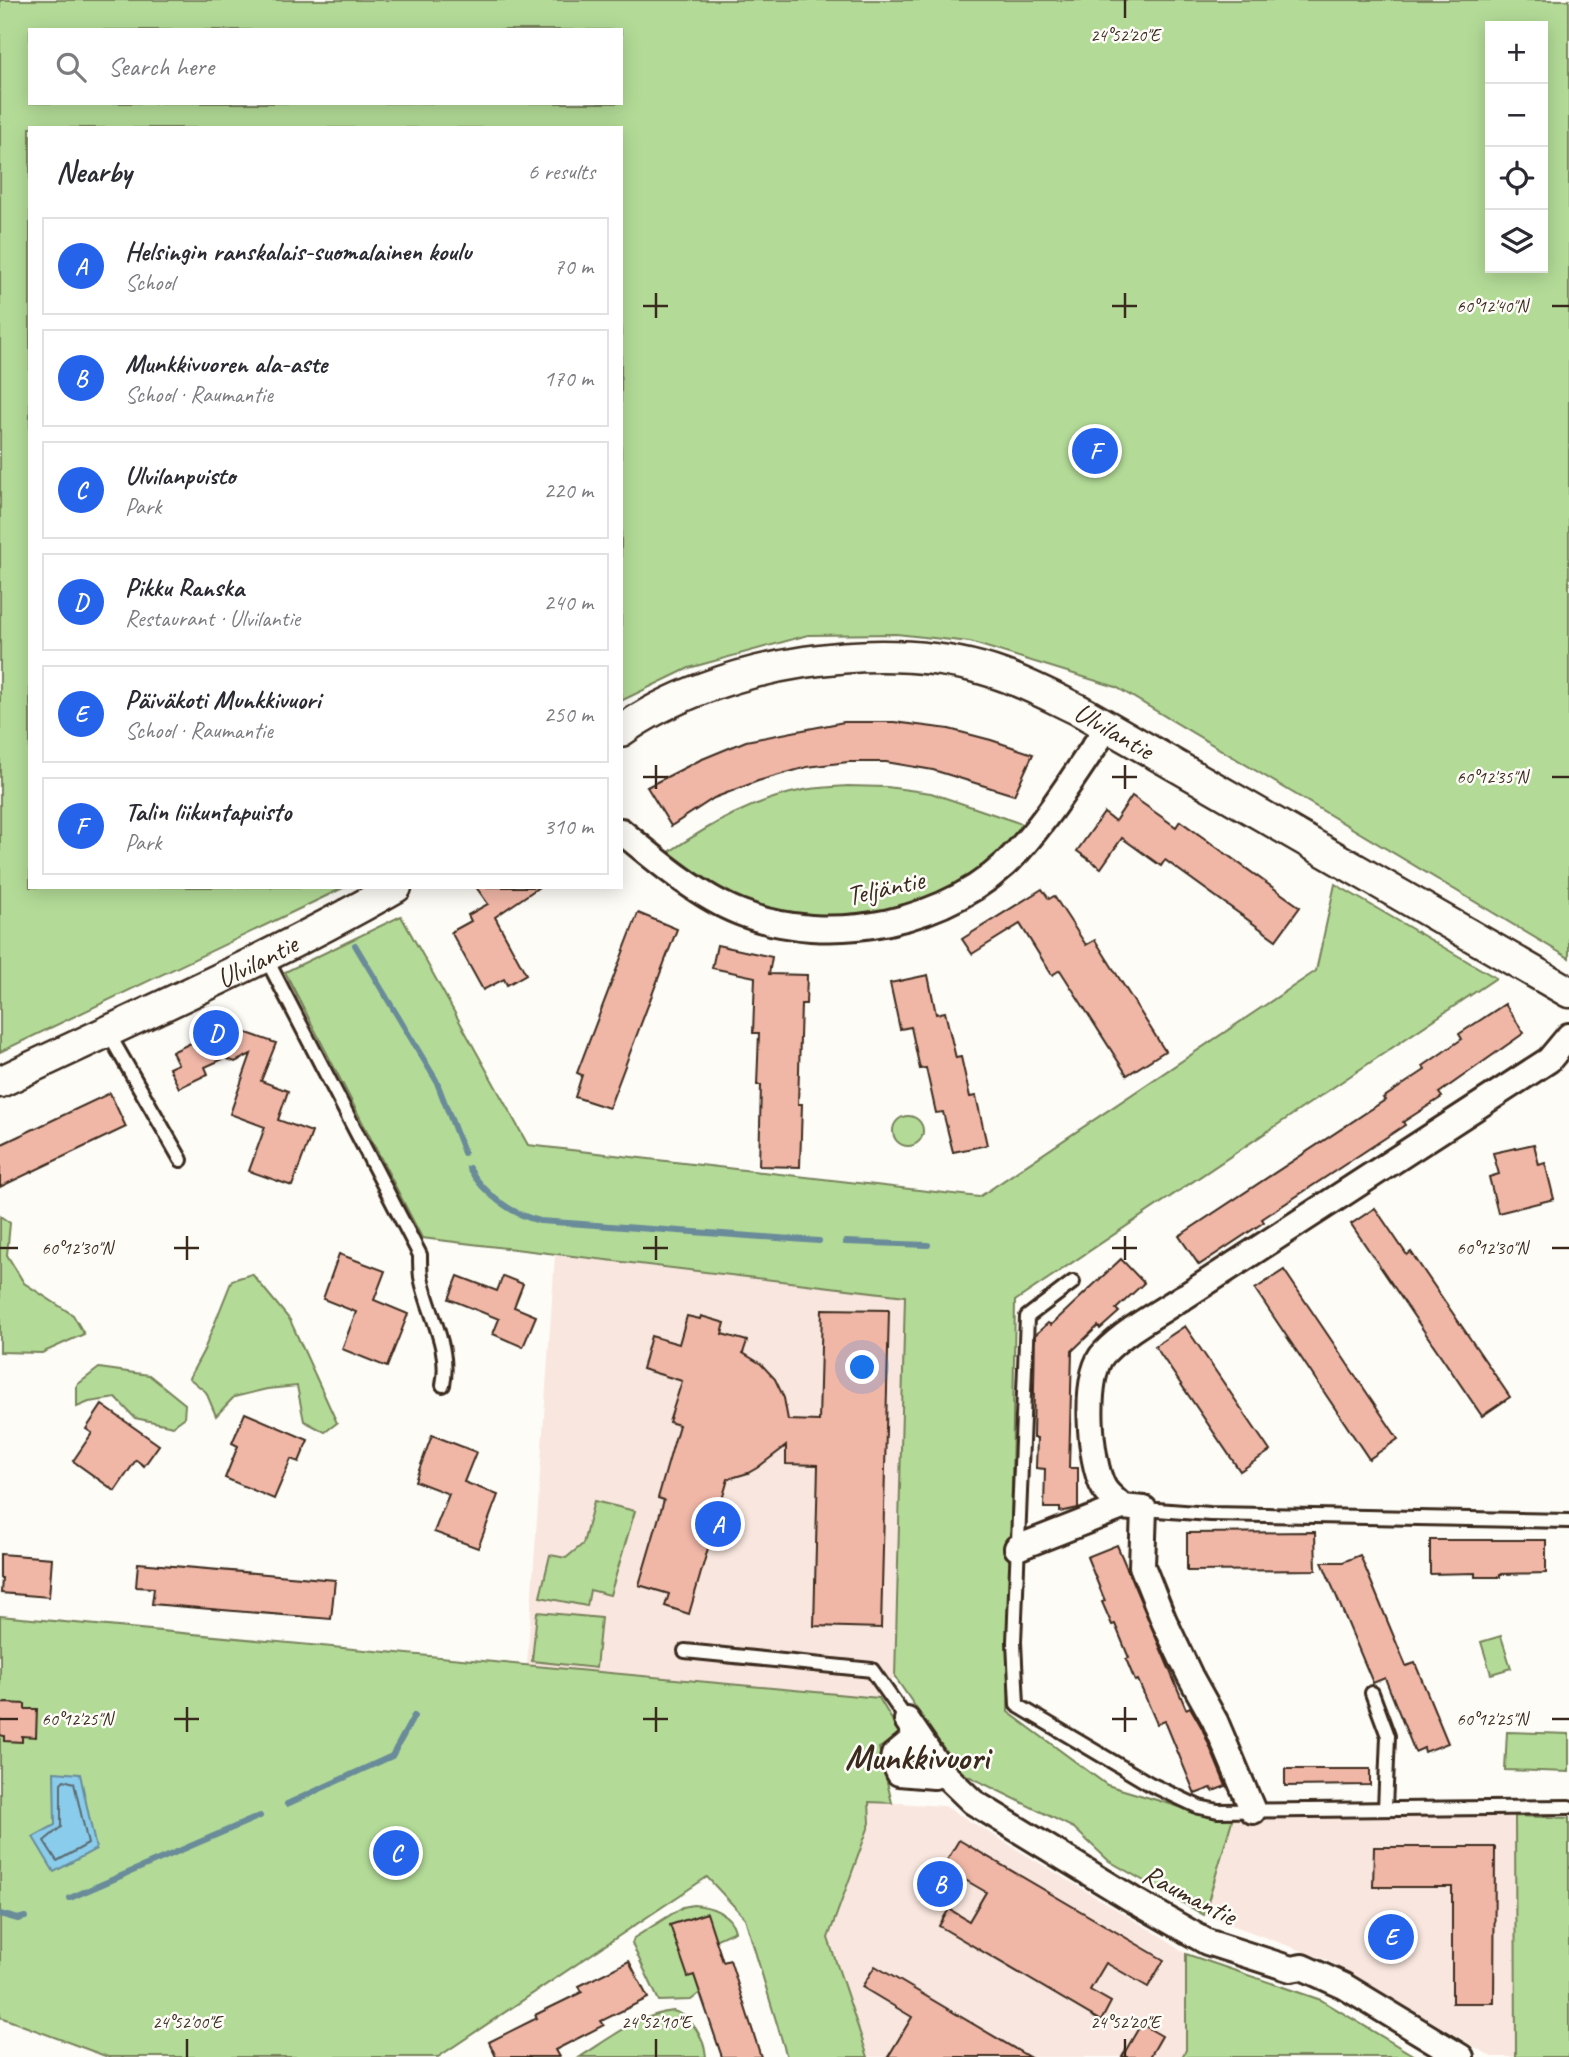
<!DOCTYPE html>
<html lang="en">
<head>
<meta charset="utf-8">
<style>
  body { margin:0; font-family:Caveat,sans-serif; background:#f2f2f3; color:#2b2b33 }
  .controls { position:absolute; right:21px; top:21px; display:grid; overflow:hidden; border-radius:0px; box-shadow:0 4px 18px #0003 }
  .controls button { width:63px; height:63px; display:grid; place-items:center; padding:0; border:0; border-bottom:2px solid #e1e1e2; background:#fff; color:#2b2b33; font:35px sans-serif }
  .you { position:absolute; left:863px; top:1368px; width:24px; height:24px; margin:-18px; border:5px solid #fff; border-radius:50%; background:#1a73e8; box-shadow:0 0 0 10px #1a73e833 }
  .badge { display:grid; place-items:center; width:46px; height:46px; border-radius:50%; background:#2563eb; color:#fff; font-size:23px; font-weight:700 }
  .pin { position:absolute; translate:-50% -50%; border:4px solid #fff; box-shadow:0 2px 7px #0006 }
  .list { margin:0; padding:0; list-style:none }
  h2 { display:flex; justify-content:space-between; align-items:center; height:91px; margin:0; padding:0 28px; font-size:30px }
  h2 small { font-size:23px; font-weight:400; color:#7c7c81 }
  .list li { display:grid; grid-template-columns:46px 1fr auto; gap:21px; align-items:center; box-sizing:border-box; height:98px; margin:0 14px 14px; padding:0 14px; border:2px solid #e1e1e2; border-radius:0px }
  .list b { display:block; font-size:26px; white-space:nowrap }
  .list p { margin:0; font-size:23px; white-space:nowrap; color:#7c7c81 }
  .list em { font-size:23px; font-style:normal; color:#7c7c81 }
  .icon { flex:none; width:38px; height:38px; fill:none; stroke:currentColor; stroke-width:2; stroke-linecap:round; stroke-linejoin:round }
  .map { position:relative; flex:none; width:1569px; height:2057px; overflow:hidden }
  .search { position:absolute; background:#fff; box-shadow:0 4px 18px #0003; left:28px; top:28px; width:595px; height:77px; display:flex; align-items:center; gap:18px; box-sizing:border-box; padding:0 24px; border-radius:0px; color:#7c7c81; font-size:26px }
  .panel { position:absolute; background:#fff; box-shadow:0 4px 18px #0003; left:28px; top:126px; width:595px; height:763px; border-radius:0px }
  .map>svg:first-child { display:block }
  .built { fill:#f9e7df }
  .green { fill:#b3db97; stroke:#77825a; stroke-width:2; fill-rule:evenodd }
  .water { fill:#8acceb; stroke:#6a8b99; stroke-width:2 }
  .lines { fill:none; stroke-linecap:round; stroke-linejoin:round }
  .shore { stroke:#5b6b70; stroke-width:2 }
  .stream { stroke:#6a8b99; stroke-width:6 }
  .building { fill:#f0b7a7; stroke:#3b2a1e; stroke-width:2 }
  .service-casing { stroke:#3b2a1e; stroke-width:18 }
  .minor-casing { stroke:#3b2a1e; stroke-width:30 }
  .tertiary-casing { stroke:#3b2a1e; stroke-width:35 }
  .service { stroke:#fdfcf7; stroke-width:12 }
  .minor { stroke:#fdfcf7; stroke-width:24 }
  .tertiary { stroke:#fdfcf7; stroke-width:30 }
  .ticks { fill:none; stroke:#3b2a1e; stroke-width:2.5 }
  .labels { text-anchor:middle; stroke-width:5; stroke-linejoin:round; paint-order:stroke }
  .street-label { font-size:28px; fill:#3b2a1e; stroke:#fdfcf7 }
  .district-label { font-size:35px; font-weight:bold; fill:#3b2a1e; stroke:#fdfcf7 }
  .ticks-label { font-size:18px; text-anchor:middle; fill:#3b2a1e; stroke:#fdfcf7; stroke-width:5; stroke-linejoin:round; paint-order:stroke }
</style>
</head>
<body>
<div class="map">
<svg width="1569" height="2057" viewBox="0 0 1569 2057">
  <rect width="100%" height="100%" fill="#fdfcf7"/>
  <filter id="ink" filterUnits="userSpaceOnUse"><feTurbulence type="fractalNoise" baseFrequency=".0143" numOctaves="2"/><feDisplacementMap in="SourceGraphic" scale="14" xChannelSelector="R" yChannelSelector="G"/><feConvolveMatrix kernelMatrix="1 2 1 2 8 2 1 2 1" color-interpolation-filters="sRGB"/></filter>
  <g filter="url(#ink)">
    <g class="built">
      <polygon points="555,1255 905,1296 895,1677 879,1698 527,1665"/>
      <polygon points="868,1801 945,1806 1169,1941 1186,1954 1186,2050 1182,2057 859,2057 784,1828"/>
      <polygon points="1515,1816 1516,2057 1492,2057 1327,1960 1204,1915 1233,1817"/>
    </g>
    <g class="green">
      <path d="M0,0H1569V958L1116,687L970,642L896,634L808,635L689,668L621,701V128H30V887H345L0,1052ZM1543,26V268H1490V26ZM30,30H621V103H30Z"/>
      <path d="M847,786L887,787L931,793L1025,825C1013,839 1002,853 988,864C921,917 824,932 745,901C716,889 693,870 669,852C711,824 753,800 804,790C818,787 833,787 847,786Z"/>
      <polygon points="1335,884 1496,978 1015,1301 1008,1712 1107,1785 1203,1814 1233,1817 1204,1915 1109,1861 1074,1828 960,1772 895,1677 905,1296 422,1238 285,972 401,916 528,1145 979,1197 1316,971"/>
      <circle cx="908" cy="1131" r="15"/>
      <polygon points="0,1216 10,1223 7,1255 24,1283 73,1315 84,1334 42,1353 0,1352"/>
      <polygon points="252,1274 290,1320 337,1423 325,1432 304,1421 297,1386 267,1389 234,1397 216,1416 206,1392 189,1378 204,1350 232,1280"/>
      <polygon points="99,1368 149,1375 185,1404 184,1418 173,1426 135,1418 116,1398 89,1402 77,1407 77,1385"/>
      <polygon points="594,1501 635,1511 610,1595 590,1590 587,1606 540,1597 550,1555 566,1558 583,1544"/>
      <polygon points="537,1612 601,1618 596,1668 532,1661"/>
      <polygon points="0,1616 879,1698 901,1735 879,1748 892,1803 869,1802 870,1823 828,1938 868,2057 787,2057 745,1918 707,1877 438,2057 108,2057 0,2017"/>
      <polygon points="1501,1636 1511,1668 1491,1674 1481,1642"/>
      <polygon points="1507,1732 1569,1734 1569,1772 1505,1770"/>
      <polygon points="1515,1816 1569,1818 1569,2057 1516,2057"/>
      <path d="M693,1905C710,1906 731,1913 735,1931L715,1940L706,1913L671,1925L688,1976L694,1975L700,1993L691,2000L659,2001L632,1944L634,1938L683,1907Z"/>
      <polygon points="1186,1954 1321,2000 1416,2057 1182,2057 1186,2050"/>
      <path d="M673,2011C691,2014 705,2040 706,2057H580C609,2039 638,2015 673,2011Z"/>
    </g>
    <polygon class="water" points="54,1772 80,1774 96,1849 54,1872 33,1837 55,1825"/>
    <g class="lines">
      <polygon class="shore" points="64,1780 74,1783 88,1844 57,1861 44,1841 61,1827 61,1783"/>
      <g class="stream">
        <polyline points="355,945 436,1080 464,1153"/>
        <path d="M469,1168C484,1194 511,1214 540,1221L819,1241"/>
        <polyline points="845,1242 928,1245"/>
        <polyline points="287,1804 392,1756 414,1716"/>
        <polyline points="70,1898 260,1816"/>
        <polyline points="0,1914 18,1919 25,1917"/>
      </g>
    </g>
    <g class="building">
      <polygon points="844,722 894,722 949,729 991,740 1033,754 1014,795 933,770 886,762 848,762 807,767 758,781 714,798 671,826 647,787 700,760 746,741"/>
      <polygon points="1132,796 1176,827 1180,821 1300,907 1276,940 1165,860 1161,866 1122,838 1101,868 1077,851 1104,813 1115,821"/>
      <polygon points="476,887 539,887 495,917 526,974 507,985 504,979 483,990 451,932 471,921 468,915 488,904"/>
      <polygon points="1042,889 1049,899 1054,896 1086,945 1095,940 1165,1051 1127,1075 1060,970 1052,975 1020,924 972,954 962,939"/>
      <polygon points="638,913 677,929 609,1108 575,1097 582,1075 577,1073"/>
      <polygon points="717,945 772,957 769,974 807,975 806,1004 801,1004 798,1104 802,1104 800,1167 759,1166 761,1085 757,1085 759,1033 753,1033 755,977 712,968"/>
      <polygon points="928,975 936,1014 945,1012 956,1058 961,1057 970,1097 976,1096 987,1145 953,1152 943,1112 936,1113 926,1068 920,1069 911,1027 900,1029 890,983"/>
      <polygon points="1505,1004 1524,1033 1439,1093 1442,1097 1403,1122 1405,1125 1262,1219 1264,1222 1199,1265 1179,1236 1385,1100 1383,1098 1425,1070 1423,1066 1462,1039 1459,1034"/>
      <polygon points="235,1017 241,1031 276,1043 261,1081 288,1091 278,1120 312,1132 292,1186 249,1171 265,1127 230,1114 251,1054 235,1062 225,1058 205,1067 208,1074 179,1088 169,1068 178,1064 172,1052 208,1035 206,1030"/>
      <polygon points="110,1093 126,1127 0,1187 0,1145"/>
      <polygon points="1534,1144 1539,1165 1545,1163 1554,1199 1498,1213 1489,1177 1499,1174 1493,1153"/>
      <polygon points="1375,1208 1407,1255 1411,1252 1510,1397 1482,1416 1351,1224"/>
      <polygon points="339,1254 385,1271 374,1300 408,1314 387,1367 342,1349 356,1312 323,1299"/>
      <polygon points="1121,1259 1144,1283 1116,1309 1119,1312 1100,1329 1098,1326 1072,1351 1069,1468 1078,1468 1078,1508 1060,1512 1060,1508 1044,1508 1045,1469 1036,1468 1037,1438 1033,1438 1035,1335 1048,1323 1051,1325"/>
      <polygon points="1284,1270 1398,1439 1369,1459 1255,1289"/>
      <polygon points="458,1276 497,1291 503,1276 523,1284 514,1307 536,1316 523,1347 493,1334 499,1319 449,1299"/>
      <polygon points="822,1309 889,1310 881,1628 814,1626 818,1465 786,1464 786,1446 757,1468 748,1473 728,1479 689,1614 665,1606 669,1594 639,1585 664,1500 658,1498 679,1425 669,1422 682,1381 642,1369 651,1336 679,1344 687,1316 700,1319 701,1316 725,1323 722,1334 747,1341 743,1353 761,1364 775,1379 784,1398 788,1420 819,1421"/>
      <polygon points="1185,1326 1270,1451 1240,1471 1155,1346"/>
      <polygon points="102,1405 159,1445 144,1466 136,1460 115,1491 73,1461 92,1433 86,1429"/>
      <polygon points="245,1413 308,1440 299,1462 291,1459 274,1499 225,1478 238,1446 232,1443"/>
      <polygon points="432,1435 476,1452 464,1482 498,1495 478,1548 434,1532 449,1494 415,1481"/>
      <polygon points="1315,1532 1316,1570 1187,1571 1187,1533"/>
      <polygon points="1430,1540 1546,1540 1546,1573 1500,1574 1500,1577 1475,1577 1475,1573 1430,1574"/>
      <polygon points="1117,1545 1186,1709 1190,1707 1202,1728 1226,1786 1213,1791 1211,1788 1195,1794 1165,1721 1157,1724 1138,1680 1135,1681 1126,1659 1129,1658 1115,1624 1112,1625 1102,1602 1105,1601 1087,1557"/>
      <polygon points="0,1554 52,1558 49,1597 1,1593 2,1578 0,1578"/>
      <polygon points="1360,1555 1406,1666 1415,1663 1448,1743 1425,1752 1424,1748 1415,1752 1385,1678 1373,1683 1322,1562 1343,1562"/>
      <polygon points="138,1563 335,1580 331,1619 152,1604 154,1588 136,1587"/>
      <polygon points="5,1703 25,1704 25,1709 37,1709 36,1737 22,1736 22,1742 4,1741 4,1736 0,1735 0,1704"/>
      <polygon points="1285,1769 1370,1769 1370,1785 1285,1786"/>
      <polygon points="959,1840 1164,1960 1148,1987 1106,1963 1090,1990 1111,2002 1101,2021 939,1926 949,1909 969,1921 986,1892 943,1867"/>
      <polygon points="1374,1847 1495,1847 1494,2003 1452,2003 1452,1887 1373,1887"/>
      <polygon points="707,1913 723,1962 730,1960 761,2057 722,2057 694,1975 688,1977 670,1925"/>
      <polygon points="629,1961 648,1998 601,2021 604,2025 555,2050 559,2057 496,2057 489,2042 537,2018 535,2015 582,1992 579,1986"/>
      <polygon points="875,1966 1029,2057 888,2057 912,2017 862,1987"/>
      <polygon points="1141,2024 1162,2036 1150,2057 1122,2057"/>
    </g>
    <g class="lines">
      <g class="service-casing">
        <g id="service">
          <path d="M265,956L420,1255C420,1263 420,1270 421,1277C428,1313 451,1347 443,1385"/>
          <polyline points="107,1031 181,1160"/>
          <polyline points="1073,1282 1027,1317 1014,1642 1017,1705 1150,1784 1199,1807 1218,1811 1569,1807"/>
          <polyline points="1144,1509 1210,1514 1569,1521"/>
          <polyline points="685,1651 872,1670 907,1720"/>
          <polyline points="1372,1693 1388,1736 1385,1809"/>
        </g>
      </g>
      <g class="minor-casing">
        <g id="minor">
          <path d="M621,831C655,859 698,896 739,912C828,948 953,924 1018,851C1052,813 1079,768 1108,726"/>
          <path d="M1183,1297C1157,1314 1126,1330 1104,1353C1083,1374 1089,1462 1104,1488C1108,1495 1117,1501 1122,1507L1144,1509L1142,1566L1164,1621L1190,1676L1215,1721L1253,1811"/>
          <polyline points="1184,1297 1549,1060 1569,1036"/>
          <polyline points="1017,1548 1122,1507"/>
          <polyline points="907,1720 943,1773 973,1802 1135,1901 1207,1942 1291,1969 1302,1967 1344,1986 1461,2057"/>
          <polyline points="917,1736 894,1755 893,1760 899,1773 934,1776 943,1773"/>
        </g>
      </g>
      <g class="tertiary-casing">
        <g id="tertiary">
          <path id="s1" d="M621,731C717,662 890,634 1002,675C1028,684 1054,698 1079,710L1569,992"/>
          <path id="s2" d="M0,1082C132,1019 269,960 396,887"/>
        </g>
      </g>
      <use href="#service" class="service"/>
      <use href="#minor" class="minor"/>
      <use href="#tertiary" class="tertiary"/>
    </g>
  </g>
  <path class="ticks" d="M1125,0V18M656,293V318M1125,293V318M643,306H668M1112,306H1137M1552,306H1569M656,765V789M1125,765V789M643,777H668M1112,777H1137M1552,777H1569M187,1236V1260M656,1236V1260M1125,1236V1260M0,1248H18M174,1248H199M643,1248H668M1112,1248H1137M1552,1248H1569M187,1707V1732M656,1707V1732M1125,1707V1732M0,1719H18M174,1719H199M643,1719H668M1112,1719H1137M1552,1719H1569M187,2039V2057M656,2039V2057M1125,2039V2057"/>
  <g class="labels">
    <g class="street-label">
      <text dy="10" stroke="none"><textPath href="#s1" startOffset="523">Ulvilantie</textPath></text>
      <text transform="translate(885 887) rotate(-13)" y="10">Teljäntie</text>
      <text dy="10" stroke="none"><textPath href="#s2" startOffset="284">Ulvilantie</textPath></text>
      <text transform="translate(1190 1894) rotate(27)" y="10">Raumantie</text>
    </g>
    <g class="district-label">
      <text x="917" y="1769">Munkkivuori</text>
    </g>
  </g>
  <g class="ticks-label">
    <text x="1125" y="41">24°52'20"E</text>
    <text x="1492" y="312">60°12'40"N</text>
    <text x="1492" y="783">60°12'35"N</text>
    <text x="77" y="1254">60°12'30"N</text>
    <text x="1492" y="1254">60°12'30"N</text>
    <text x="77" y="1725">60°12'25"N</text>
    <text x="1492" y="1725">60°12'25"N</text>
    <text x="187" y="2028">24°52'00"E</text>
    <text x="656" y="2028">24°52'10"E</text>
    <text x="1125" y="2028">24°52'20"E</text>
  </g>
</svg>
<div class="controls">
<button>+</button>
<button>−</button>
<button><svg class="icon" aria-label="locate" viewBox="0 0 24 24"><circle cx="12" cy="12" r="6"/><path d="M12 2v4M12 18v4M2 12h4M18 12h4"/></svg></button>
<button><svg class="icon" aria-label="layers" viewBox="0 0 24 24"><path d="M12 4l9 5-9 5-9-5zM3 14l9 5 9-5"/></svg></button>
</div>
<div class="you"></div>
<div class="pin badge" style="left:718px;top:1524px">A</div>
<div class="pin badge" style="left:940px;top:1884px">B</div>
<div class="pin badge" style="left:396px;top:1853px">C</div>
<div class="pin badge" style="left:216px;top:1033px">D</div>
<div class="pin badge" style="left:1391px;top:1937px">E</div>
<div class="pin badge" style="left:1095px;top:451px">F</div>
<div class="search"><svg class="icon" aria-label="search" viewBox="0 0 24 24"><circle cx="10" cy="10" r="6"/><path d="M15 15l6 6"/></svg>Search here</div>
<section class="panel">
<h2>Nearby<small>6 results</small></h2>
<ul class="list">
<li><span class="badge">A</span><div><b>Helsingin ranskalais-suomalainen koulu</b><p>School</p></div><em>70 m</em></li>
<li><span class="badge">B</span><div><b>Munkkivuoren ala-aste</b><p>School · Raumantie</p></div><em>170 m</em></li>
<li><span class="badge">C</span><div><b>Ulvilanpuisto</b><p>Park</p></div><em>220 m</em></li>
<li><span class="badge">D</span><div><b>Pikku Ranska</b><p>Restaurant · Ulvilantie</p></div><em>240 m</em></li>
<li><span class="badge">E</span><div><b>Päiväkoti Munkkivuori</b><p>School · Raumantie</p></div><em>250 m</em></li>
<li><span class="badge">F</span><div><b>Talin liikuntapuisto</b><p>Park</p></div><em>310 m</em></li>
</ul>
</section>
</div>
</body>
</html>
